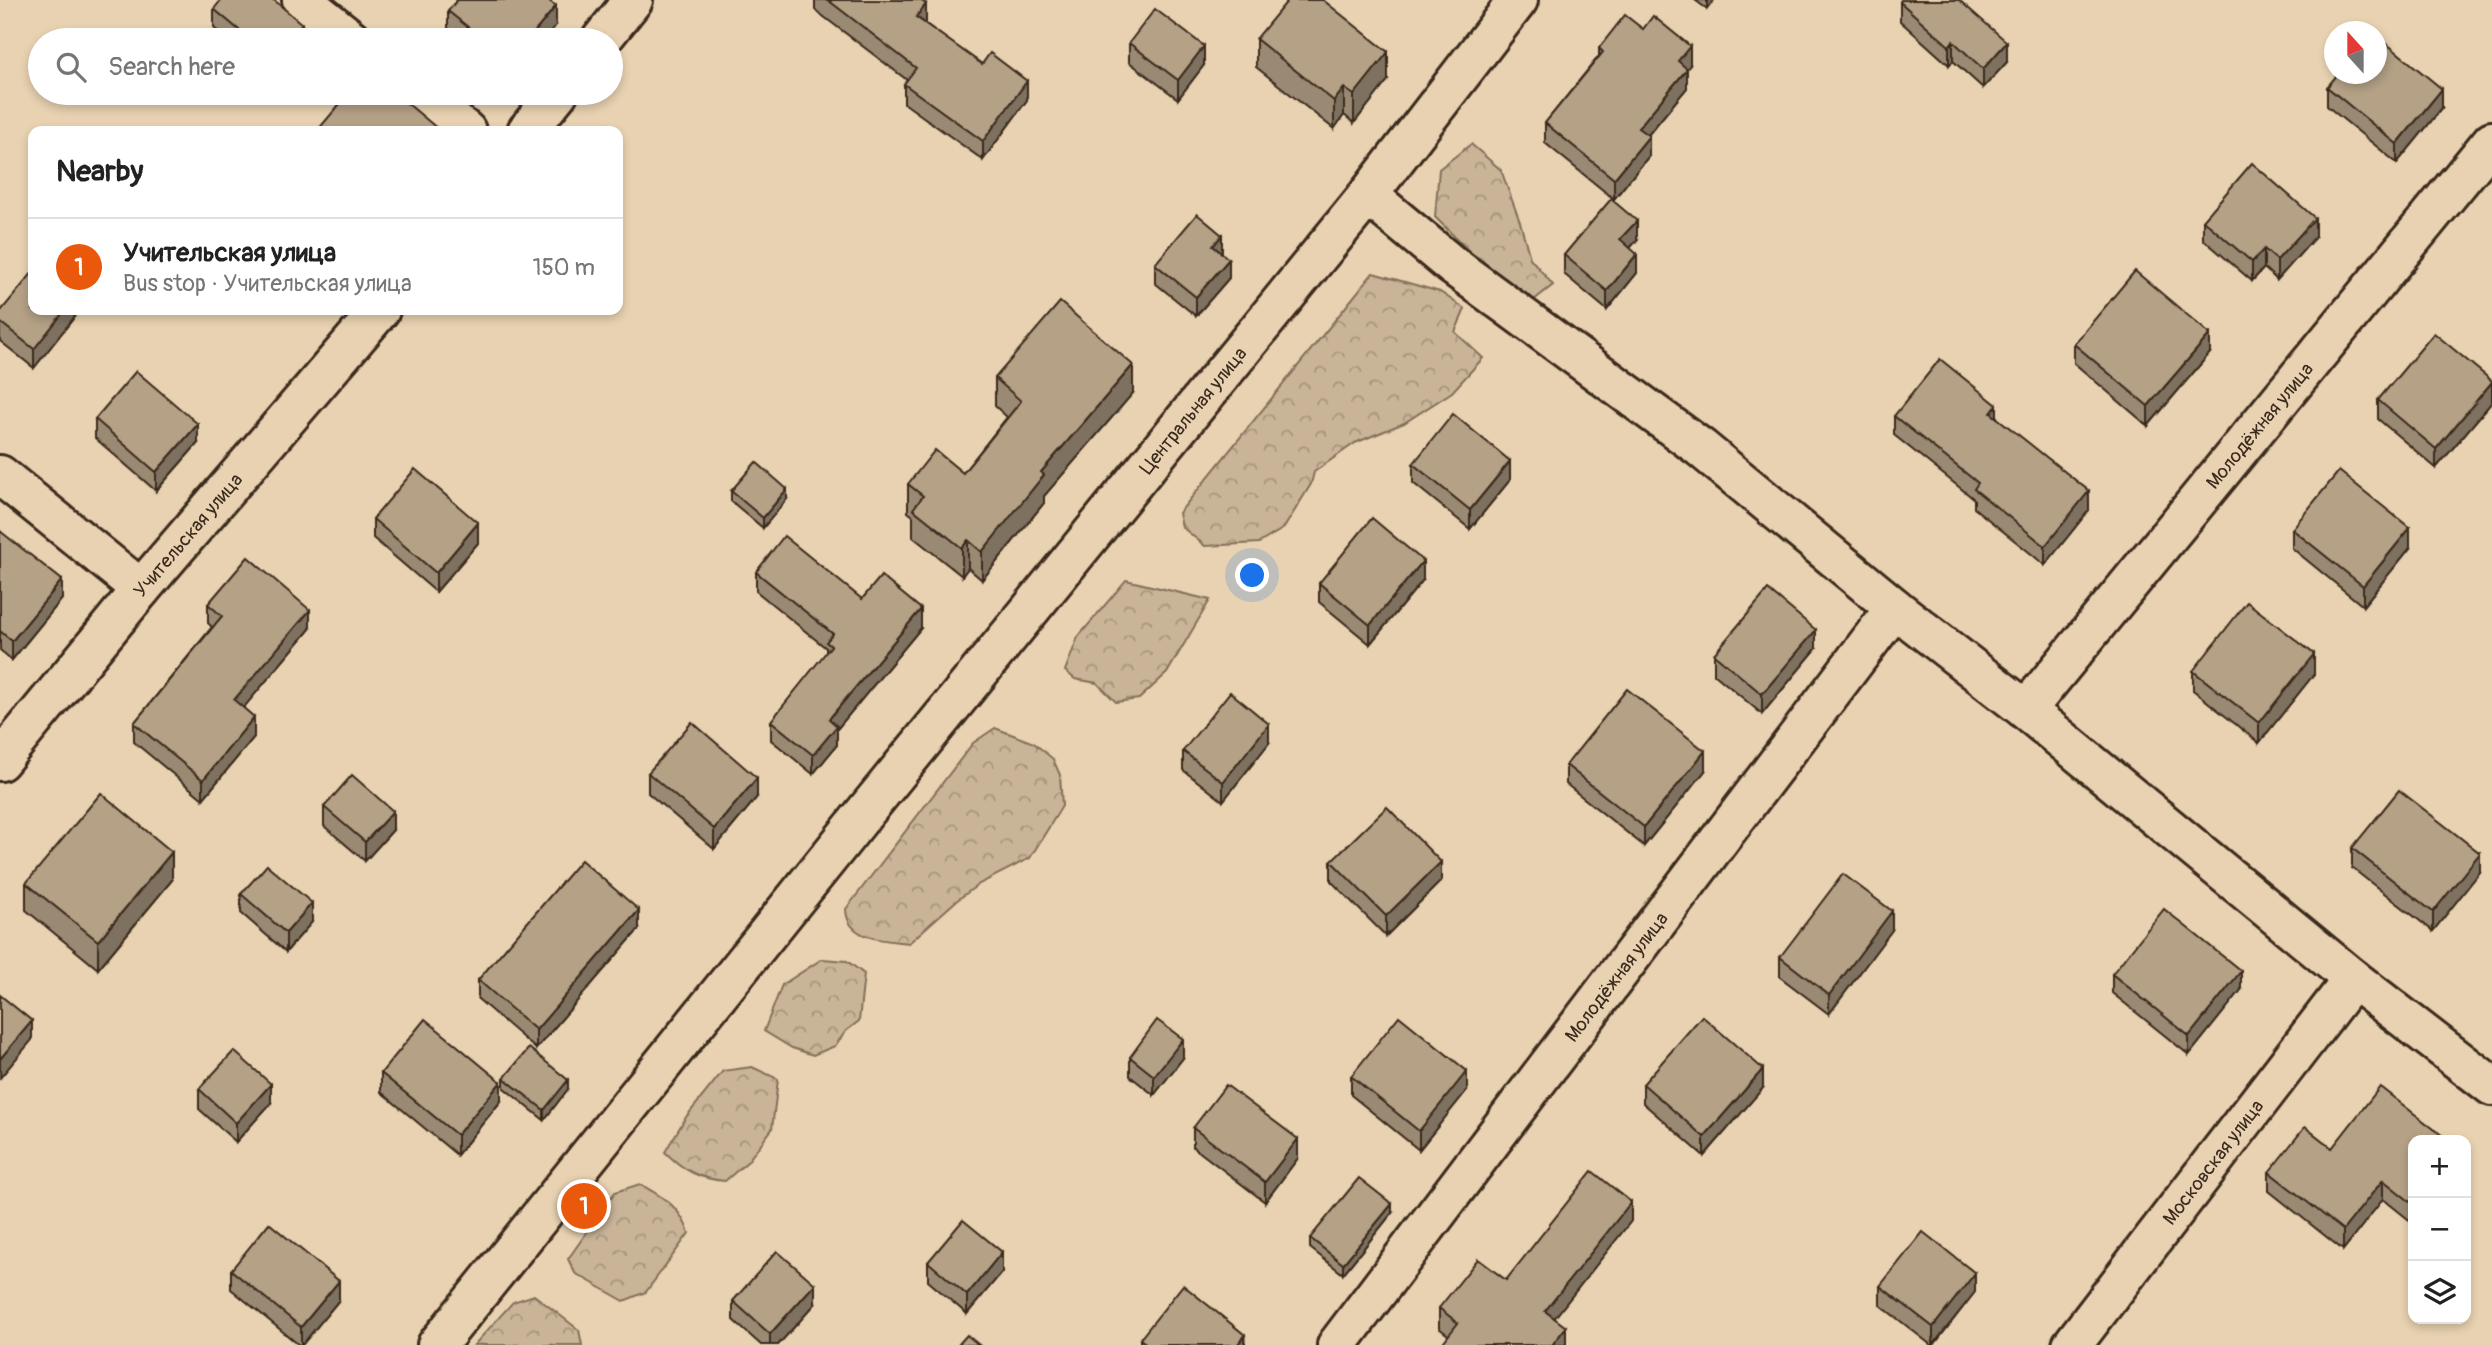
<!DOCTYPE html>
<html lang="en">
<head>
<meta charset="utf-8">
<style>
  body { margin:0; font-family:Pangolin,sans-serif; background:#f6f6f6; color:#222 }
  .controls { position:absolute; right:21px; bottom:21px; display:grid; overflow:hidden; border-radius:14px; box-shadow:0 4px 10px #0003 }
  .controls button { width:63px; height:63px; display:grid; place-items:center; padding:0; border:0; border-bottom:2px solid #e0e0e0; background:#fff; color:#222; font:35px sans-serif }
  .compass { position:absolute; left:2324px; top:21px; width:63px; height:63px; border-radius:50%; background:#fff; box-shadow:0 4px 10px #0003; rotate:339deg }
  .you { position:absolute; left:1253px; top:576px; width:24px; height:24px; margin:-18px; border:5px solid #fff; border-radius:50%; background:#1a73e8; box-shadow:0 0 0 10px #1a73e833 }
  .badge { display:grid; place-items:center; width:46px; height:46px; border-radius:50%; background:#ea580c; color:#fff; font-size:23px; font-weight:700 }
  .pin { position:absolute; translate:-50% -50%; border:4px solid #fff; box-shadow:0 2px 7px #0006 }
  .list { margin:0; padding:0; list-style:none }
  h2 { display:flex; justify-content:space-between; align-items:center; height:91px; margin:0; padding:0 28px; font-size:30px }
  h2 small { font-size:23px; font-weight:400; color:#767676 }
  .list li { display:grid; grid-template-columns:46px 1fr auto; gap:21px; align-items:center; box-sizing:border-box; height:98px; padding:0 28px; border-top:2px solid #e0e0e0 }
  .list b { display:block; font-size:26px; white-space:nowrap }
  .list p { margin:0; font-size:23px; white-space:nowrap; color:#767676 }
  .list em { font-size:23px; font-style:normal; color:#767676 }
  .icon { flex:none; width:38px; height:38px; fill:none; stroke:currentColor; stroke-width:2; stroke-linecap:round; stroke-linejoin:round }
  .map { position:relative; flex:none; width:2492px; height:1345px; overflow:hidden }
  .search { position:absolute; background:#fff; box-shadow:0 4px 10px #0003; left:28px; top:28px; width:595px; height:77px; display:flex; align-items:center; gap:18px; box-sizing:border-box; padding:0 24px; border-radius:38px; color:#767676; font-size:26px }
  .panel { position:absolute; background:#fff; box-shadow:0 4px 10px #0003; left:28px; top:126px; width:595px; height:189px; border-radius:14px }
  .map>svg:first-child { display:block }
  .forest { fill:url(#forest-crowns); stroke:#826f5a; stroke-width:2 }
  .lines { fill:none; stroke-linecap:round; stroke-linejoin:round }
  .minor-casing { stroke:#3b2a1e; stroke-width:44 }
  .minor { stroke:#e8d2b1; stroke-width:38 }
  .wall { fill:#9b8a73; stroke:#3b2a1e; stroke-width:2 }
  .shaded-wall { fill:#7e715e; stroke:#3b2a1e; stroke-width:2 }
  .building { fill:#b4a186; stroke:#3b2a1e; stroke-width:2 }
  .labels { text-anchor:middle; stroke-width:6; stroke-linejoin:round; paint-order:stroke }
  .street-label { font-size:19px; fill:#3b2a1e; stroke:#e8d2b1 }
</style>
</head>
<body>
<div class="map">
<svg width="2492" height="1345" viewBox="0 0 2492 1345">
  <defs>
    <pattern id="forest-crowns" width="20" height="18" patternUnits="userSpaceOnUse" patternTransform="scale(1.75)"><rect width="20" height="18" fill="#c9b497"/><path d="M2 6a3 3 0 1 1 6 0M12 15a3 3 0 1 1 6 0" fill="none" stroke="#a4937b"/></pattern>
  </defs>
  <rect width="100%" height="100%" fill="#e8d2b1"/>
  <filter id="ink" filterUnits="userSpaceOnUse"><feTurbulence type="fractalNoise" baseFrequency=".0143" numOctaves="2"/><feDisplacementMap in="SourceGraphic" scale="14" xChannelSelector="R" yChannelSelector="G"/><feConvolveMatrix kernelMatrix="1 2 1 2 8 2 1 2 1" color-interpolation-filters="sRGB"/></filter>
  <g filter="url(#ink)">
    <g class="forest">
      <polygon points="1471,144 1501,170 1520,222 1530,258 1553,285 1534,300 1479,261 1435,217 1439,169"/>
      <polygon points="1373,273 1440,292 1465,309 1455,332 1483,358 1452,392 1404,423 1355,443 1314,472 1311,484 1284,528 1259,543 1205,546 1182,527 1179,513"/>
      <polygon points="1126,580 1210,600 1167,673 1139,699 1116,702 1097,683 1075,679 1065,671 1078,637"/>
      <path d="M995,728L1034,743L1053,759L1060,775L1062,806L1030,858L979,884L956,901L909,943C886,940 847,941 846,909L973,743Z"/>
      <polygon points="822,959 847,961 864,974 859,1021 846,1031 835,1046 813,1055 792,1048 764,1031 782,985"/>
      <path d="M752,1067L778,1079L772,1129L747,1162L725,1181C699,1179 683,1170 665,1152L686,1117L723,1071Z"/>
      <path d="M640,1184C664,1198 679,1205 689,1233L646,1292L624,1301L575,1273L568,1259L615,1192Z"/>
      <polygon points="534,1295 579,1330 582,1345 474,1345 513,1302"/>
    </g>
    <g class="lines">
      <g class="minor-casing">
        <g id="minor">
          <polyline points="302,0 352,40"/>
          <polyline points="601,40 633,0"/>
          <polyline points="418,93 466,131"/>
          <polyline points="527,131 558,93"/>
          <polyline points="1368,195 1452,265 1701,448 1895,608 2026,710 2353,979 2492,1086"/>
          <polyline points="0,475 141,589"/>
          <path id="s1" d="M2026,710L2492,141"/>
          <path id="s2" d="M0,761L141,589L380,310"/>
          <path id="s3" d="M437,1345L862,816L1368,195L1518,0"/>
          <path id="s4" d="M1337,1345L1895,608"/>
          <path id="s5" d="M2072,1345L2353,979"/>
        </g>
      </g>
      <use href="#minor" class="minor"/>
    </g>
    <g class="wall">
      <polygon points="815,0 920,0 926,24 1027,100 983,160 904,103 904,84 907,80 815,10"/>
      <polygon points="1695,0 1714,0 1707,9"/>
      <polygon points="1900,2 2007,62 1983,88 1953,61 1949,65 1900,21"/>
      <polygon points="214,9 302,40 228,40 214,28"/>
      <polygon points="448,11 556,25 544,40 460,40 448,30"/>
      <polygon points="1256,39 1388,80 1354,123 1344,115 1334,129 1256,67"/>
      <polygon points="1129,43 1204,65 1178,99 1129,62"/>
      <polygon points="1599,48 1690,65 1687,68 1687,88 1648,135 1649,156 1614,199 1545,143 1545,123 1599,56"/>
      <polygon points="2327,87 2442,108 2397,163 2327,106"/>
      <polygon points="2203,220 2315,237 2277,280 2264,268 2252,281 2203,239"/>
      <polygon points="1637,240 1630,248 1637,273 1607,310 1564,274 1564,255"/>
      <polygon points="1222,253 1229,278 1196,316 1155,283 1155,264"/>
      <polygon points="80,310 34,368 0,341 0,312"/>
      <polygon points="2074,344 2210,353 2148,426 2074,363"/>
      <polygon points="995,378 1133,393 1044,496 1044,503 982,580 968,568 962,576 913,537 913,516 908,512 908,484 963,473 1007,417 995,406"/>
      <polygon points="2492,381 2492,402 2436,468 2378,419 2378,400"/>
      <polygon points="1894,416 1997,418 2089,510 2045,565 1974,508 1974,499 1894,435"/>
      <polygon points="95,419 198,443 156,491 95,438"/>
      <polygon points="1413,464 1510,480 1470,529 1413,483"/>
      <polygon points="731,491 787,499 763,528 731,501"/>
      <polygon points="373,519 478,543 436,592 373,538"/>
      <polygon points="2292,529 2410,548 2363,606 2292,548"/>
      <polygon points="0,531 62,599 12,660 0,650"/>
      <polygon points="756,572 862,599 921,628 837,729 837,745 813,774 771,740 771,721 826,653 826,648 756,591"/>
      <polygon points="1423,580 1370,644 1319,602 1319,583"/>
      <polygon points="208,604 310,629 243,708 254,737 203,799 134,742 134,723 212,627 208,623"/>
      <polygon points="1816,649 1762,714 1714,674 1714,654"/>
      <polygon points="2193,671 2314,674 2259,743 2193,690"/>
      <polygon points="1269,743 1223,801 1183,770 1183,751"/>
      <polygon points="1566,765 1705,771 1644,846 1566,784"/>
      <polygon points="648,773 757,797 714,849 648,793"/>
      <polygon points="324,807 393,830 365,861 324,826"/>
      <polygon points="2352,848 2480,872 2433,931 2352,868"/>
      <polygon points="1331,861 1441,881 1386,936 1331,881"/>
      <polygon points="172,880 98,969 26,910 26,883"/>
      <polygon points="241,894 312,922 286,952 241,913"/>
      <polygon points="639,929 536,1049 478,999 478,980"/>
      <polygon points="1892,930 1829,1014 1780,977 1780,957"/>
      <polygon points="2112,974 2241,990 2189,1055 2112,993"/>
      <polygon points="1130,1057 1183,1058 1154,1095 1130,1076"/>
      <polygon points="381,1073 501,1101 457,1155 381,1092"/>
      <polygon points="1351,1076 1467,1090 1419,1150 1351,1095"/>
      <polygon points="504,1078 568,1089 544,1120 504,1088"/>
      <polygon points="1643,1084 1763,1088 1704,1156 1643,1103"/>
      <polygon points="199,1089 271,1103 236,1142 199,1109"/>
      <polygon points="1193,1128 1298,1158 1265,1202 1193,1147"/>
      <polygon points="2413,1140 2413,1223 2383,1199 2343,1250 2269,1191 2269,1172 2332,1148"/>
      <polygon points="1392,1213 1343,1274 1310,1248 1310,1238"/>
      <polygon points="1631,1221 1554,1318 1566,1345 1448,1335 1439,1328 1439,1308 1506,1280"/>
      <polygon points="928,1262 1002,1272 967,1314 928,1281"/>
      <polygon points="231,1270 339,1300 302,1345 299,1345 231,1289"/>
      <polygon points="1880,1286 1975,1292 1934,1345 1931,1345 1880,1305"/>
      <polygon points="733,1301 815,1304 778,1345 761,1345 733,1320"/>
      <polygon points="1140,1339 1245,1345 1140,1345"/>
    </g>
    <g class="shaded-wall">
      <polygon points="1707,0 1714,0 1707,9"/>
      <polygon points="926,4 926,24 916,17"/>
      <polygon points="556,6 556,25 544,40 528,40"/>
      <polygon points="302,24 302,40 288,40"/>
      <polygon points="1953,41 1953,61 1949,65 1949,46"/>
      <polygon points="2007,42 2007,62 1983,88 1983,69"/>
      <polygon points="1204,46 1204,65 1178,99 1178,80"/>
      <polygon points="1690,46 1690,65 1678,80 1678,61"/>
      <polygon points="1388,52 1388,80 1354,123 1354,95"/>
      <polygon points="1687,69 1687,88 1638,147 1638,128"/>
      <polygon points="1027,81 1027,100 983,160 983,141"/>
      <polygon points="1344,88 1344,115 1334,129 1334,101"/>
      <polygon points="2442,89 2442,108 2397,163 2397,144"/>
      <polygon points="1649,136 1649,156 1614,199 1614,179"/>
      <polygon points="2315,218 2315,237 2277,280 2277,260"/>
      <polygon points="1637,221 1637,240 1620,259 1620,239"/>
      <polygon points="1222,235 1222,254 1213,246"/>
      <polygon points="2264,249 2264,268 2252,281 2252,262"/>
      <polygon points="1637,254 1637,273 1607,310 1607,291"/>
      <polygon points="1229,259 1229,278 1196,316 1196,297"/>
      <polygon points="65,310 80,310 34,368 34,349"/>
      <polygon points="2210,334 2210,353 2148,426 2148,406"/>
      <polygon points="1133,365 1133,393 1044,496 1044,503 982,580 982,552 1041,472"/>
      <polygon points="2492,382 2492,402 2436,468 2436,449"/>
      <polygon points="1997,405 1997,424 1991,413"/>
      <polygon points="198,424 198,443 156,491 156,472"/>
      <polygon points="1510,461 1510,480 1470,529 1470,510"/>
      <polygon points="787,489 787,499 763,528 763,518"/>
      <polygon points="2089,491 2089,510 2045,565 2045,546"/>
      <polygon points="478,523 478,543 436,592 436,573"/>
      <polygon points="2410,528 2410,548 2363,606 2363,586"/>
      <polygon points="968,540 968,568 962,576 962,548"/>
      <polygon points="1423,561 1423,580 1370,644 1370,625"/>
      <polygon points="62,580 62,599 12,660 12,641"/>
      <polygon points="921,609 921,628 837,729 837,745 813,774 813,755 829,719"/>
      <polygon points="310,610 310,629 234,719 234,700"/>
      <polygon points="1816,630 1816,649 1762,714 1762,694"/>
      <polygon points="2314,654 2314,674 2259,743 2259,723"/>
      <polygon points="254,717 254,737 203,799 203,780"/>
      <polygon points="1269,724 1269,743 1223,801 1223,782"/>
      <polygon points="1705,751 1705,771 1644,846 1644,827"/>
      <polygon points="757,778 757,797 714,849 714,829"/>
      <polygon points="393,811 393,830 365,861 365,842"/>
      <polygon points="172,852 172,880 98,969 98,941"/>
      <polygon points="2480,853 2480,872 2433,931 2433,912"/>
      <polygon points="1441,862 1441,881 1386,936 1386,916"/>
      <polygon points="312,903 312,922 286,952 286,933"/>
      <polygon points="639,910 639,929 536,1049 536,1030"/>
      <polygon points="1892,911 1892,930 1829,1014 1829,995"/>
      <polygon points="2241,971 2241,990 2189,1055 2189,1036"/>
      <polygon points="32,1021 32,1040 0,1078 0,1059"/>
      <polygon points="1183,1039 1183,1058 1154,1095 1154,1076"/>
      <polygon points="1763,1069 1763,1088 1704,1156 1704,1137"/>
      <polygon points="1467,1071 1467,1090 1419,1150 1419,1131"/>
      <polygon points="568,1080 568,1089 544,1120 544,1110"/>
      <polygon points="501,1082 501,1101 457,1155 457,1135"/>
      <polygon points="271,1084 271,1103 236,1142 236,1123"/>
      <polygon points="1298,1139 1298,1158 1265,1202 1265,1182"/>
      <polygon points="2383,1180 2383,1199 2343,1250 2343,1230"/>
      <polygon points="1631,1202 1631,1221 1545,1330 1545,1311"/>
      <polygon points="1392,1204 1392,1213 1343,1274 1343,1264"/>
      <polygon points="1002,1252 1002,1272 967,1314 967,1295"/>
      <polygon points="1975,1273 1975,1292 1933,1345 1933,1327"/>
      <polygon points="339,1281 339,1300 302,1345 301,1345 301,1327"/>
      <polygon points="815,1284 815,1304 778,1345 770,1345 770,1334"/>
      <polygon points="1566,1327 1566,1345 1552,1345"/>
      <polygon points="1245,1335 1245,1345 1237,1345"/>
    </g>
    <g class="building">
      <polygon points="221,0 274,0 302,24 288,40 251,40 214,9"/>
      <polygon points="457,0 548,0 556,6 528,40 484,40 448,11"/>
      <polygon points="828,0 920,0 926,4 916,17 982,64 990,53 1027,81 983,141 904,84 916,68"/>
      <polygon points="1288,0 1323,0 1388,52 1354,95 1344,88 1334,101 1256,39"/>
      <polygon points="1901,0 1959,0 2007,42 1983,69 1953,41 1949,46 1900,2"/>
      <polygon points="1155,9 1204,46 1178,80 1129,43"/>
      <polygon points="1625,15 1643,29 1653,16 1690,46 1678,61 1687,69 1638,128 1649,136 1614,179 1545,123 1603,52 1599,48"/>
      <polygon points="2376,35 2442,89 2397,144 2327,87 2338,74 2376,74"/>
      <polygon points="349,93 395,93 438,129 436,131 317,131"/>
      <polygon points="2252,163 2315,218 2277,260 2264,249 2252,262 2203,220"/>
      <polygon points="1611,199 1637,221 1620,239 1637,254 1607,291 1564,255"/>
      <polygon points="1197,214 1222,235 1213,246 1229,259 1196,297 1155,264"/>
      <polygon points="2135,271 2210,334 2148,406 2074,344"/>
      <polygon points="33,272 33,310 65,310 34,349 0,322 0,312"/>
      <polygon points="1060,302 1133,365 1041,472 1044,475 982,552 968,540 962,548 913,509 923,496 908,484 935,450 963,473 1021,401 995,378"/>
      <polygon points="2434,333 2492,381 2492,382 2436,449 2378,400"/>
      <polygon points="1940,359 1997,405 1991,413 2089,491 2045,546 1974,489 1978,483 1894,416"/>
      <polygon points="136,371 198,424 156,472 95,419"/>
      <polygon points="1453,414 1510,461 1470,510 1413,464"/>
      <polygon points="756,462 787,489 763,518 731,491"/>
      <polygon points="415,469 478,523 436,573 373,519"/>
      <polygon points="2339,471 2410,528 2363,586 2292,529"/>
      <polygon points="1372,518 1423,561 1370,625 1319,583"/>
      <polygon points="0,531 62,580 12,641 0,631"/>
      <polygon points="784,536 862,599 881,576 921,609 829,719 837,726 813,755 771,721 831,646 826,642 833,634 756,572"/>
      <polygon points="248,557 310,610 234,700 254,717 203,780 134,723 222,616 208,604"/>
      <polygon points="1768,590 1816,630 1762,694 1714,654"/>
      <polygon points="2247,602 2314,654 2259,723 2193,671"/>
      <polygon points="1627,689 1705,751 1644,827 1566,765"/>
      <polygon points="1230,692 1269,724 1223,782 1183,751"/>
      <polygon points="692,722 757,778 714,829 648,773"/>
      <polygon points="352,775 393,811 365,842 324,807"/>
      <polygon points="2399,790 2480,853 2433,912 2352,848"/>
      <polygon points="101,793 172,852 98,941 26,883"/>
      <polygon points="1387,807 1441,862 1386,916 1331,861"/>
      <polygon points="581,860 639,910 536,1030 478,980"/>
      <polygon points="267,865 312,903 286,933 241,894"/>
      <polygon points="1843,874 1892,911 1829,995 1780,957"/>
      <polygon points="2164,909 2241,971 2189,1036 2112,974"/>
      <polygon points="0,995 32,1021 0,1059"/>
      <polygon points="1399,1016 1467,1071 1419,1131 1351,1076"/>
      <polygon points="1702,1016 1763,1069 1704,1137 1643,1084"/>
      <polygon points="425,1019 501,1082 457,1135 381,1073"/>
      <polygon points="1157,1020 1183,1039 1154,1076 1130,1057"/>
      <polygon points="529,1048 568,1080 544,1110 504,1078"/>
      <polygon points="234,1051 271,1084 236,1123 199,1089"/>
      <polygon points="1226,1085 1298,1139 1265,1182 1193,1128"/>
      <polygon points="2380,1087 2448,1140 2413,1140 2413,1204 2383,1180 2343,1230 2269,1172 2305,1127 2332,1148"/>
      <polygon points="1592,1171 1631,1202 1545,1311 1566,1327 1552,1345 1441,1345 1458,1323 1439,1308 1478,1259 1506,1280"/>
      <polygon points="1359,1178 1392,1204 1343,1264 1310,1238"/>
      <polygon points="963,1220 1002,1252 967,1295 928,1262"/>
      <polygon points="269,1223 339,1281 301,1327 231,1270"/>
      <polygon points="1923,1232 1975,1273 1933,1327 1880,1286"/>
      <polygon points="777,1251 815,1284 770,1334 733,1301"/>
      <polygon points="1183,1285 1245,1335 1237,1345 1148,1345 1140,1339"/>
      <polygon points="967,1335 979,1345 958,1345"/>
    </g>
  </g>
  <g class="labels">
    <g class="street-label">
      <text dy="7" stroke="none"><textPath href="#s3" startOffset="1202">Центральная улица</textPath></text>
      <text dy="7" stroke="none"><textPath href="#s1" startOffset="368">Молодёжная улица</textPath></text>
      <text dy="7" stroke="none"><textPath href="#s2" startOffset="294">Учительская улица</textPath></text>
      <text dy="7" stroke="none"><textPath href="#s4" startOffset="462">Молодёжная улица</textPath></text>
      <text dy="7" stroke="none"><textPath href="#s5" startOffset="231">Московская улица</textPath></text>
    </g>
  </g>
</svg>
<div class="controls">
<button>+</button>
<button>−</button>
<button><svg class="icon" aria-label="layers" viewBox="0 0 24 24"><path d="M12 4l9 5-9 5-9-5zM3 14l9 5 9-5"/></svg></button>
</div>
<svg class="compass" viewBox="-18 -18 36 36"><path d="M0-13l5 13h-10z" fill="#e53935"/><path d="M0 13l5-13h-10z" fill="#767676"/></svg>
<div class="you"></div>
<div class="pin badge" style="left:584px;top:1206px">1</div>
<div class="search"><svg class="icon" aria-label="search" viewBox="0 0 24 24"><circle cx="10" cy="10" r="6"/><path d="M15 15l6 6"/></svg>Search here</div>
<section class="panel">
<h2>Nearby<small></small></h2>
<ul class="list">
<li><span class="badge">1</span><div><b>Учительская улица</b><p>Bus stop · Учительская улица</p></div><em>150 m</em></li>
</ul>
</section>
</div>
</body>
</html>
